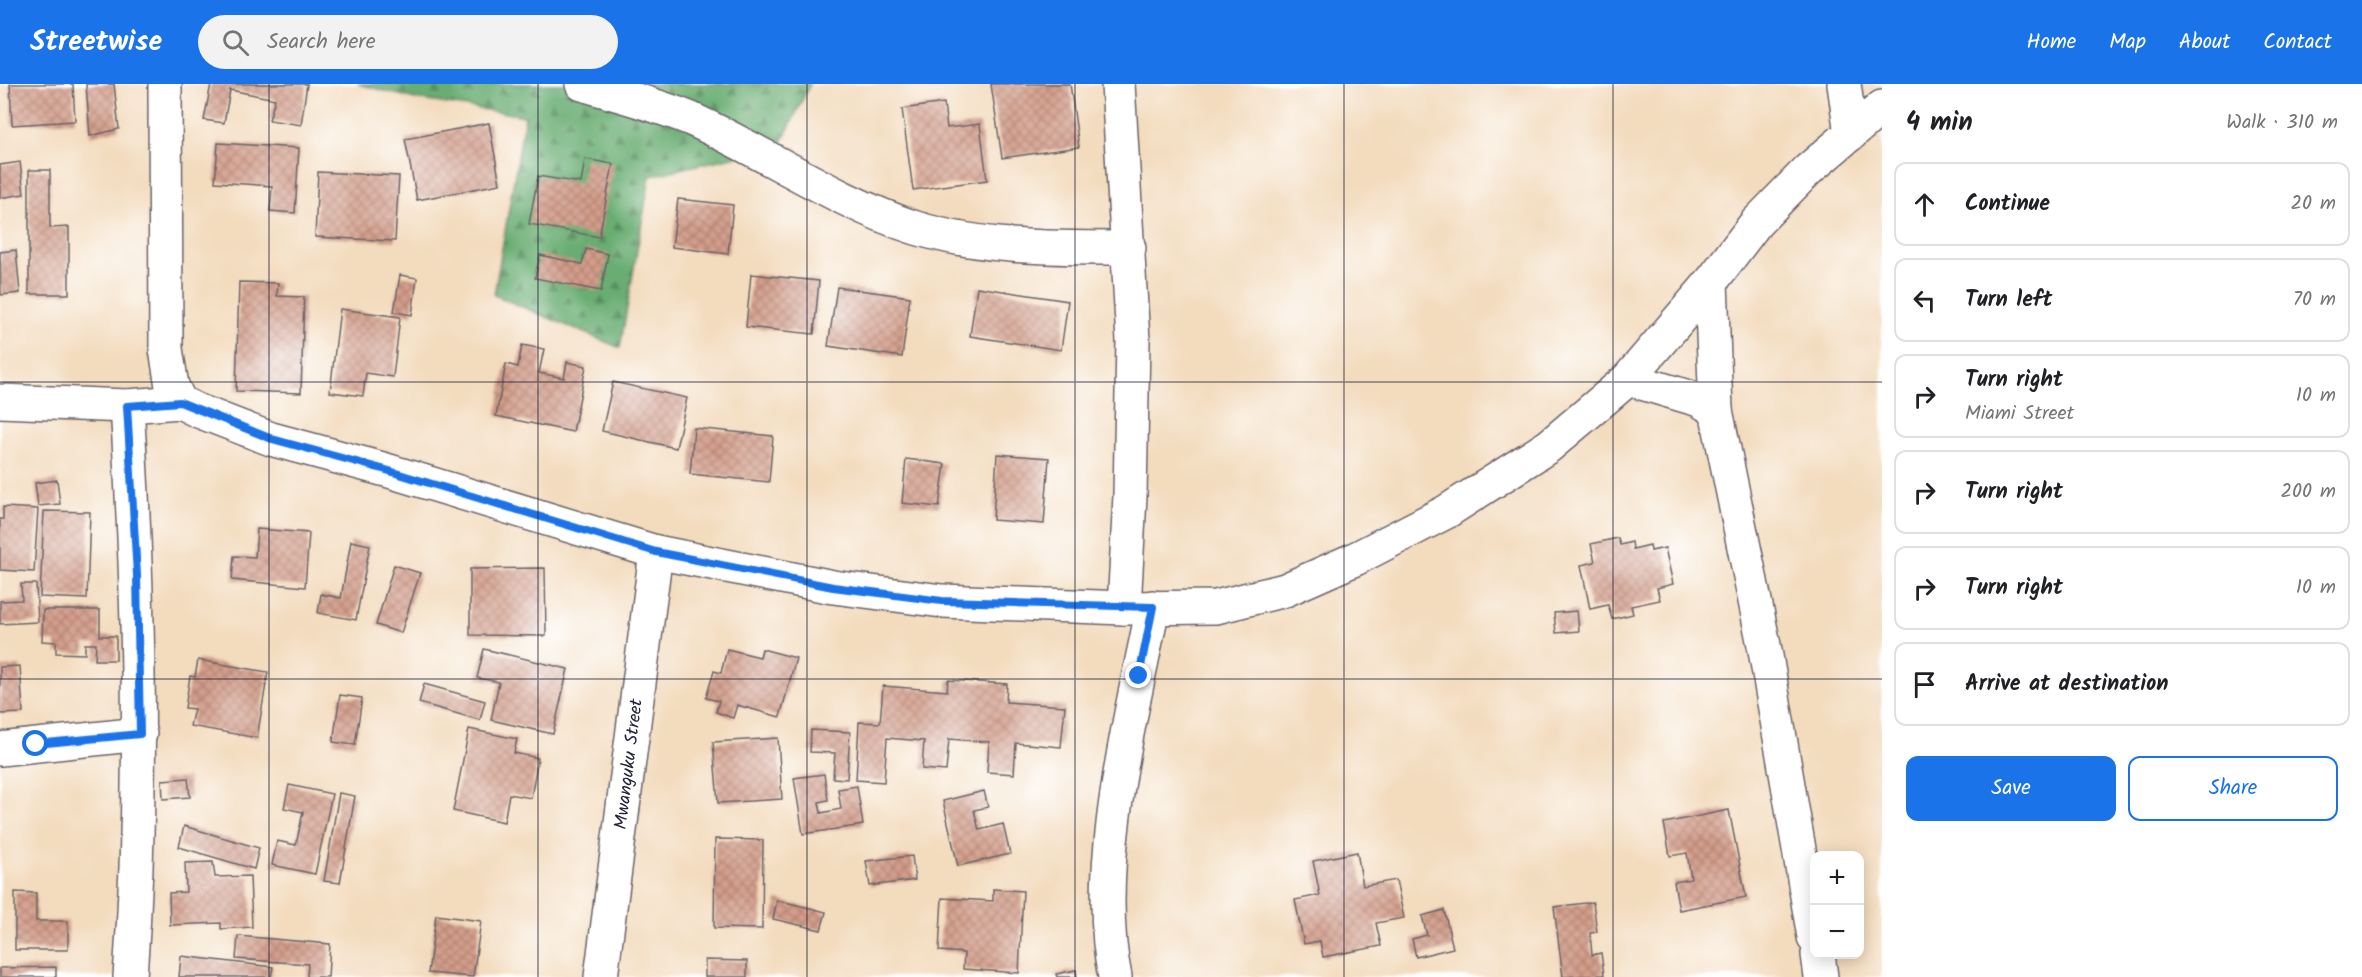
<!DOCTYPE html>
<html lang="en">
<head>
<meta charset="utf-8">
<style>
  body { margin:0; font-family:Kalam,sans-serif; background:#f2f2f2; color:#202124 }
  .controls { position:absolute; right:18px; bottom:18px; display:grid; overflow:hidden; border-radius:12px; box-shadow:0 3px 15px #0003 }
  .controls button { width:54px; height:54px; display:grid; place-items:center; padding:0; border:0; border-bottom:2px solid #e0e0e0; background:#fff; color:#202124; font:30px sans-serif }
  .stop { position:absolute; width:18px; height:18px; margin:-14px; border:4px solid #1a73e8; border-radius:50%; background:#fff }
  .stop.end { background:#1a73e8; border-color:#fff; box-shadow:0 2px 6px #0008 }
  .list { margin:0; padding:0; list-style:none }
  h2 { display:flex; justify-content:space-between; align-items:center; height:78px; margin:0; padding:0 24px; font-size:26px }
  h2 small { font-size:20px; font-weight:400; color:#757577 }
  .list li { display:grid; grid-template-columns:39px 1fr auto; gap:18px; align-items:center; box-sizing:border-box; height:84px; margin:0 12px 12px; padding:0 12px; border:2px solid #e0e0e0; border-radius:12px }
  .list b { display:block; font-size:22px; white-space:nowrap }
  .list p { margin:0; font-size:20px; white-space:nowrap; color:#757577 }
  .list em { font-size:20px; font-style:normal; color:#757577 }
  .actions { display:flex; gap:12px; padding:18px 24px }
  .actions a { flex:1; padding:14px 0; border:2px solid #1a73e8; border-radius:12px; text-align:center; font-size:21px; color:#1a73e8 }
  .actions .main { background:#1a73e8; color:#fff }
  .icon { flex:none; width:33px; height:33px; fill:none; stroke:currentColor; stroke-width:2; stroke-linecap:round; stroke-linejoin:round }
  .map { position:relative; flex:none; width:1882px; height:893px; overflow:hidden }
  header { display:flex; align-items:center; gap:36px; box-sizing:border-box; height:84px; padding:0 30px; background:#1a73e8; color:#fff }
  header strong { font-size:28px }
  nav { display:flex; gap:33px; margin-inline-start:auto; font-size:21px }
  .search { width:420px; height:54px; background:#f2f2f2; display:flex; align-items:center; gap:15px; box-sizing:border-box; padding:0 21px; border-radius:33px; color:#757577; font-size:22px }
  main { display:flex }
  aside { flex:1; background:#fff }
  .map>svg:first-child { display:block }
  .forest { fill:url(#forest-firs); stroke:#466856; stroke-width:1.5 }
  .building { fill:url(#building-cross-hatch) }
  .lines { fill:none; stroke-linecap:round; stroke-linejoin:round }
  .street-casing { stroke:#6b6368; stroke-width:36 }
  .street { stroke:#fff; stroke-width:33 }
  .route { stroke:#1a73e8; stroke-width:8 }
  .grid { fill:none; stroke:#22223b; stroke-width:1.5; stroke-opacity:0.55 }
  .labels { text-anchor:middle; stroke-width:4.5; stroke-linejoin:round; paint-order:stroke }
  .street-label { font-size:18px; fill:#22223b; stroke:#fff }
</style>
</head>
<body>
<header>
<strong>Streetwise</strong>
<div class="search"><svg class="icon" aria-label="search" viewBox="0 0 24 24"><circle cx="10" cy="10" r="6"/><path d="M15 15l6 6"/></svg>Search here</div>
<nav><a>Home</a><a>Map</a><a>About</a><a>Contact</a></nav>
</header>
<main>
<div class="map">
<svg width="1882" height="893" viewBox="0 0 1882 893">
  <defs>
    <pattern id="forest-firs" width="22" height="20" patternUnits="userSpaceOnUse" patternTransform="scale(1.5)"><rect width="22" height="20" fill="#69ad72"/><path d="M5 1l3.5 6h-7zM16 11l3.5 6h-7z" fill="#568c5f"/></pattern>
    <pattern id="building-cross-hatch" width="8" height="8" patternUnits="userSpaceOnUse" patternTransform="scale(1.5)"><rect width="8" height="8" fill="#d49e8a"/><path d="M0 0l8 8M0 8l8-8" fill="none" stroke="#ac8072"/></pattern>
  </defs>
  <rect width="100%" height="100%" fill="#fff"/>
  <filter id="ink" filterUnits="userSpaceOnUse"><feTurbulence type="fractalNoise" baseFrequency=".0167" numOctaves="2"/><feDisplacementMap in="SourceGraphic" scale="12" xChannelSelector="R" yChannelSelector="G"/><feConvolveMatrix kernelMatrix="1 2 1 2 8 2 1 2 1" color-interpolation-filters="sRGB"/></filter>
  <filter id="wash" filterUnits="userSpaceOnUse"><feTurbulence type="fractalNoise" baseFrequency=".008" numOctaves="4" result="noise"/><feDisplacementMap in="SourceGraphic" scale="24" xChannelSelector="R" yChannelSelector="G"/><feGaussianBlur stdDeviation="1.35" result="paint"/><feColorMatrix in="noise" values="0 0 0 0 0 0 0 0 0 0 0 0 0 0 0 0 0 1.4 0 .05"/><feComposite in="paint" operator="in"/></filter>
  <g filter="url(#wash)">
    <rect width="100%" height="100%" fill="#f3dbbd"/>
    <polygon class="forest" points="358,0 810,0 780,62 650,92 620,264 494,211 525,32 415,15"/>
    <g id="blocks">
      <g class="building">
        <polygon points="10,0 73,0 75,37 12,41"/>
        <polygon points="86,0 114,0 119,45 90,52"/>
        <polygon points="211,0 307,0 301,41 269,36 275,15 230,6 224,39 204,36"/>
        <polygon points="991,0 1070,0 1079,63 1002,74"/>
        <polygon points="944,19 947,44 980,40 987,96 913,106 902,25"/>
        <polygon points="489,39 500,100 417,116 405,55"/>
        <polygon points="218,59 299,64 295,129 270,127 272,102 215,98"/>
        <polygon points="585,75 613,80 599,153 529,140 538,92 581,99"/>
        <polygon points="20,78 24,110 0,114 0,81"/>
        <polygon points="29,86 50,86 50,144 69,143 69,210 29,210"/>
        <polygon points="318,88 399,92 395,157 315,153"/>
        <polygon points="678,115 733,121 728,170 672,163"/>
        <polygon points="586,165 608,170 601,207 535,194 540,171 582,180"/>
        <polygon points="16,166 20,209 1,211 0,168"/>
        <polygon points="751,190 819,197 814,250 746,243"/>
        <polygon points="400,191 417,194 412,231 394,228"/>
        <polygon points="239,198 278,199 277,212 304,213 301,309 236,307"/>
        <polygon points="837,203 910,213 902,273 828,262"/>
        <polygon points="977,203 1068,217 1061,266 970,252"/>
        <polygon points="340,225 400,233 393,293 366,289 363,312 330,308"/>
        <polygon points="522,261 544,265 539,289 564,294 567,278 586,282 573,348 496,332 506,280 518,283"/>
        <polygon points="613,298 687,314 676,364 602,347"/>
        <polygon points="694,344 773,352 769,398 690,390"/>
        <polygon points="997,370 1049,374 1044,440 993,436"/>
        <polygon points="906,375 945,380 939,423 902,419"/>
        <polygon points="57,396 60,420 38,422 35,399"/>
        <polygon points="3,423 38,425 34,488 0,486 0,435 3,435"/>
        <polygon points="44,427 90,428 87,515 40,513"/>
        <polygon points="257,445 309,449 305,503 232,496 234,472 255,473"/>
        <polygon points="1618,454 1620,461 1632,458 1633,465 1650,461 1651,467 1665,464 1673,500 1657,504 1660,516 1631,522 1633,530 1612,535 1608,521 1590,525 1581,481 1595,478 1591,460"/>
        <polygon points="351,457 370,461 356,536 318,529 321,510 341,514"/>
        <polygon points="394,481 420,489 401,549 376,541"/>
        <polygon points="545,484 546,552 470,551 470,485"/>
        <polygon points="21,500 36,500 38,538 0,540 0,517 22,516"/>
        <polygon points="43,526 100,526 100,552 116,552 116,576 95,576 96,560 85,560 85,570 56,569 56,558 42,557"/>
        <polygon points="1577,527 1579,547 1556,549 1554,529"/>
        <polygon points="484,565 568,585 553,650 491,636 499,598 477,594"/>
        <polygon points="727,565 760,573 762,565 796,574 780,633 737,621 733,634 716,628 719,617 706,614 714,587 721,589"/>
        <polygon points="198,576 268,588 257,654 190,642 194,625 185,624 190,592 195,593"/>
        <polygon points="20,582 23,629 0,630 0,583"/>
        <polygon points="948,596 1007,600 1006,618 1065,622 1061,663 1016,659 1014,690 987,688 989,658 949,655 946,687 922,685 924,657 887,654 884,698 856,696 859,638 880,639 883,602 947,607"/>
        <polygon points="424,600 485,617 480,636 419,619"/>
        <polygon points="340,611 362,614 355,661 333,658"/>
        <polygon points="469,645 517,655 514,669 538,674 531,714 509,710 504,738 453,727"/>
        <polygon points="811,646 850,648 847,695 833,694 835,669 810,668"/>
        <polygon points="778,654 782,715 718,719 713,658"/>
        <polygon points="824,690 828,716 819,718 821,729 841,725 838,705 857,702 863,741 803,750 794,694"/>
        <polygon points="188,694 190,713 163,715 162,696"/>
        <polygon points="289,701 332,710 315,790 272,781 277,757 296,761 303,728 284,724"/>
        <polygon points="984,707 988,723 974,726 979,746 1003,740 1010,770 958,782 943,717"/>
        <polygon points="339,709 355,712 340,799 324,797"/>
        <polygon points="1729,726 1746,813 1679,826 1674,798 1691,795 1687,769 1670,772 1664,739"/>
        <polygon points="184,742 259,764 254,785 179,763"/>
        <polygon points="715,755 763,756 762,845 714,844"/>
        <polygon points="1357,768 1363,802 1396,796 1404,834 1376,839 1381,862 1323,873 1320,857 1304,860 1295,816 1320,811 1313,777"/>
        <polygon points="912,772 915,796 870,802 866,777"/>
        <polygon points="213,778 215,793 250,792 252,843 221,845 221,839 170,841 169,809 186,808 185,779"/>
        <polygon points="993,805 1023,807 1019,889 963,885 964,869 939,867 942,814 993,817"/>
        <polygon points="15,808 36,809 36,837 68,837 68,866 15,866"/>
        <polygon points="777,816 826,828 821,846 773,835"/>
        <polygon points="1593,818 1597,848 1590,849 1592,871 1601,869 1604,891 1563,893 1554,823"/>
        <polygon points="1444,826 1453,864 1416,873 1412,855 1427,851 1422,832"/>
        <polygon points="436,831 481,837 473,893 428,889"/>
        <polygon points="238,852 330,860 328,893 307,893 308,880 236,875"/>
        <polygon points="181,872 273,883 271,893 179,893"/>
        <polygon points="705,876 747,877 747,893 705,893"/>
        <polygon points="56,883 56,893 0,893 0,884"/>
        <polygon points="1076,886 1077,893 1057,893 1056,890"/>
      </g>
    </g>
  </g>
  <g filter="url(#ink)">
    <use href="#blocks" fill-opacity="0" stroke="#6b6368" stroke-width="1.5"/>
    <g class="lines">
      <g class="street-casing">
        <g id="street">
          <polyline points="165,0 166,265 172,302 180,318 196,326 271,355 386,386 656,468 833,503 942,517 1124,524 1216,523 1285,506 1355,475 1446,428 1549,362 1628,295 1711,198 1756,139 1808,86 1882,23"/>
          <path d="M582,0C619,11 655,20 691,35C767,69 836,118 916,144C984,165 1059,164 1129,164"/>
          <polyline points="1118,0 1133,257 1130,412 1124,524"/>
          <polyline points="1844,0 1851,50"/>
          <polyline points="1711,198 1716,326"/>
          <polyline points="1628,295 1699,316 1716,326 1765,566 1814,853"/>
          <polyline points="0,317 127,322 180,318"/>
          <path d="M127,322C139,513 144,702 130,893"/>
          <polyline points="0,665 140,650"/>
          <polyline points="1818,870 1821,893"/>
          <polyline points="601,893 656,468"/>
          <path d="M1115,893C1092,784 1131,633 1153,523"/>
        </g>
      </g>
      <use href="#street" class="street"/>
    </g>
  </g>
  <g class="lines" filter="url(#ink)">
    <polyline class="route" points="36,660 140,650 137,491 127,322 180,318 272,355 386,386 656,468 833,503 942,517 1153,523 1139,592"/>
  </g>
  <path class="grid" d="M269,0V893M538,0V893M807,0V893M1075,0V893M1344,0V893M1613,0V893M0,298H1882M0,595H1882"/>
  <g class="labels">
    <g class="street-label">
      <text transform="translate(628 680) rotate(-83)" y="6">Mwanguku Street</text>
    </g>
  </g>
</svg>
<div class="controls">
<button>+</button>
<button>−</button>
</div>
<div class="stop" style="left:36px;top:660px"></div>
<div class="stop end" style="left:1139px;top:592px"></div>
</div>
<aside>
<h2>4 min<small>Walk · 310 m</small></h2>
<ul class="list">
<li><svg class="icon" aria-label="ahead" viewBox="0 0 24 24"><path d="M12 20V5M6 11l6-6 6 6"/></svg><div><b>Continue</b></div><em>20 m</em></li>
<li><svg class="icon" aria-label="left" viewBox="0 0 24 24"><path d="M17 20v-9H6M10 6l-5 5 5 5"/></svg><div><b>Turn left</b></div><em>70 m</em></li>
<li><svg class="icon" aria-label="right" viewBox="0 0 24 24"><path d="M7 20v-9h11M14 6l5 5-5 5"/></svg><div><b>Turn right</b><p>Miami Street</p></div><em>10 m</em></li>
<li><svg class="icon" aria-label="right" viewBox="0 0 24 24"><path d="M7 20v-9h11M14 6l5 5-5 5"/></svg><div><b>Turn right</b></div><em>200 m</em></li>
<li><svg class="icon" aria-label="right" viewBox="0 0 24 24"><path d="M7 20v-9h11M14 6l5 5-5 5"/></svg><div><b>Turn right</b></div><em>10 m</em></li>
<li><svg class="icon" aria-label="arrive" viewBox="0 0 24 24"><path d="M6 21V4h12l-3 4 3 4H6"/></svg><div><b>Arrive at destination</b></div></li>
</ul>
<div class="actions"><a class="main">Save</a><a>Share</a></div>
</aside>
</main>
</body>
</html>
